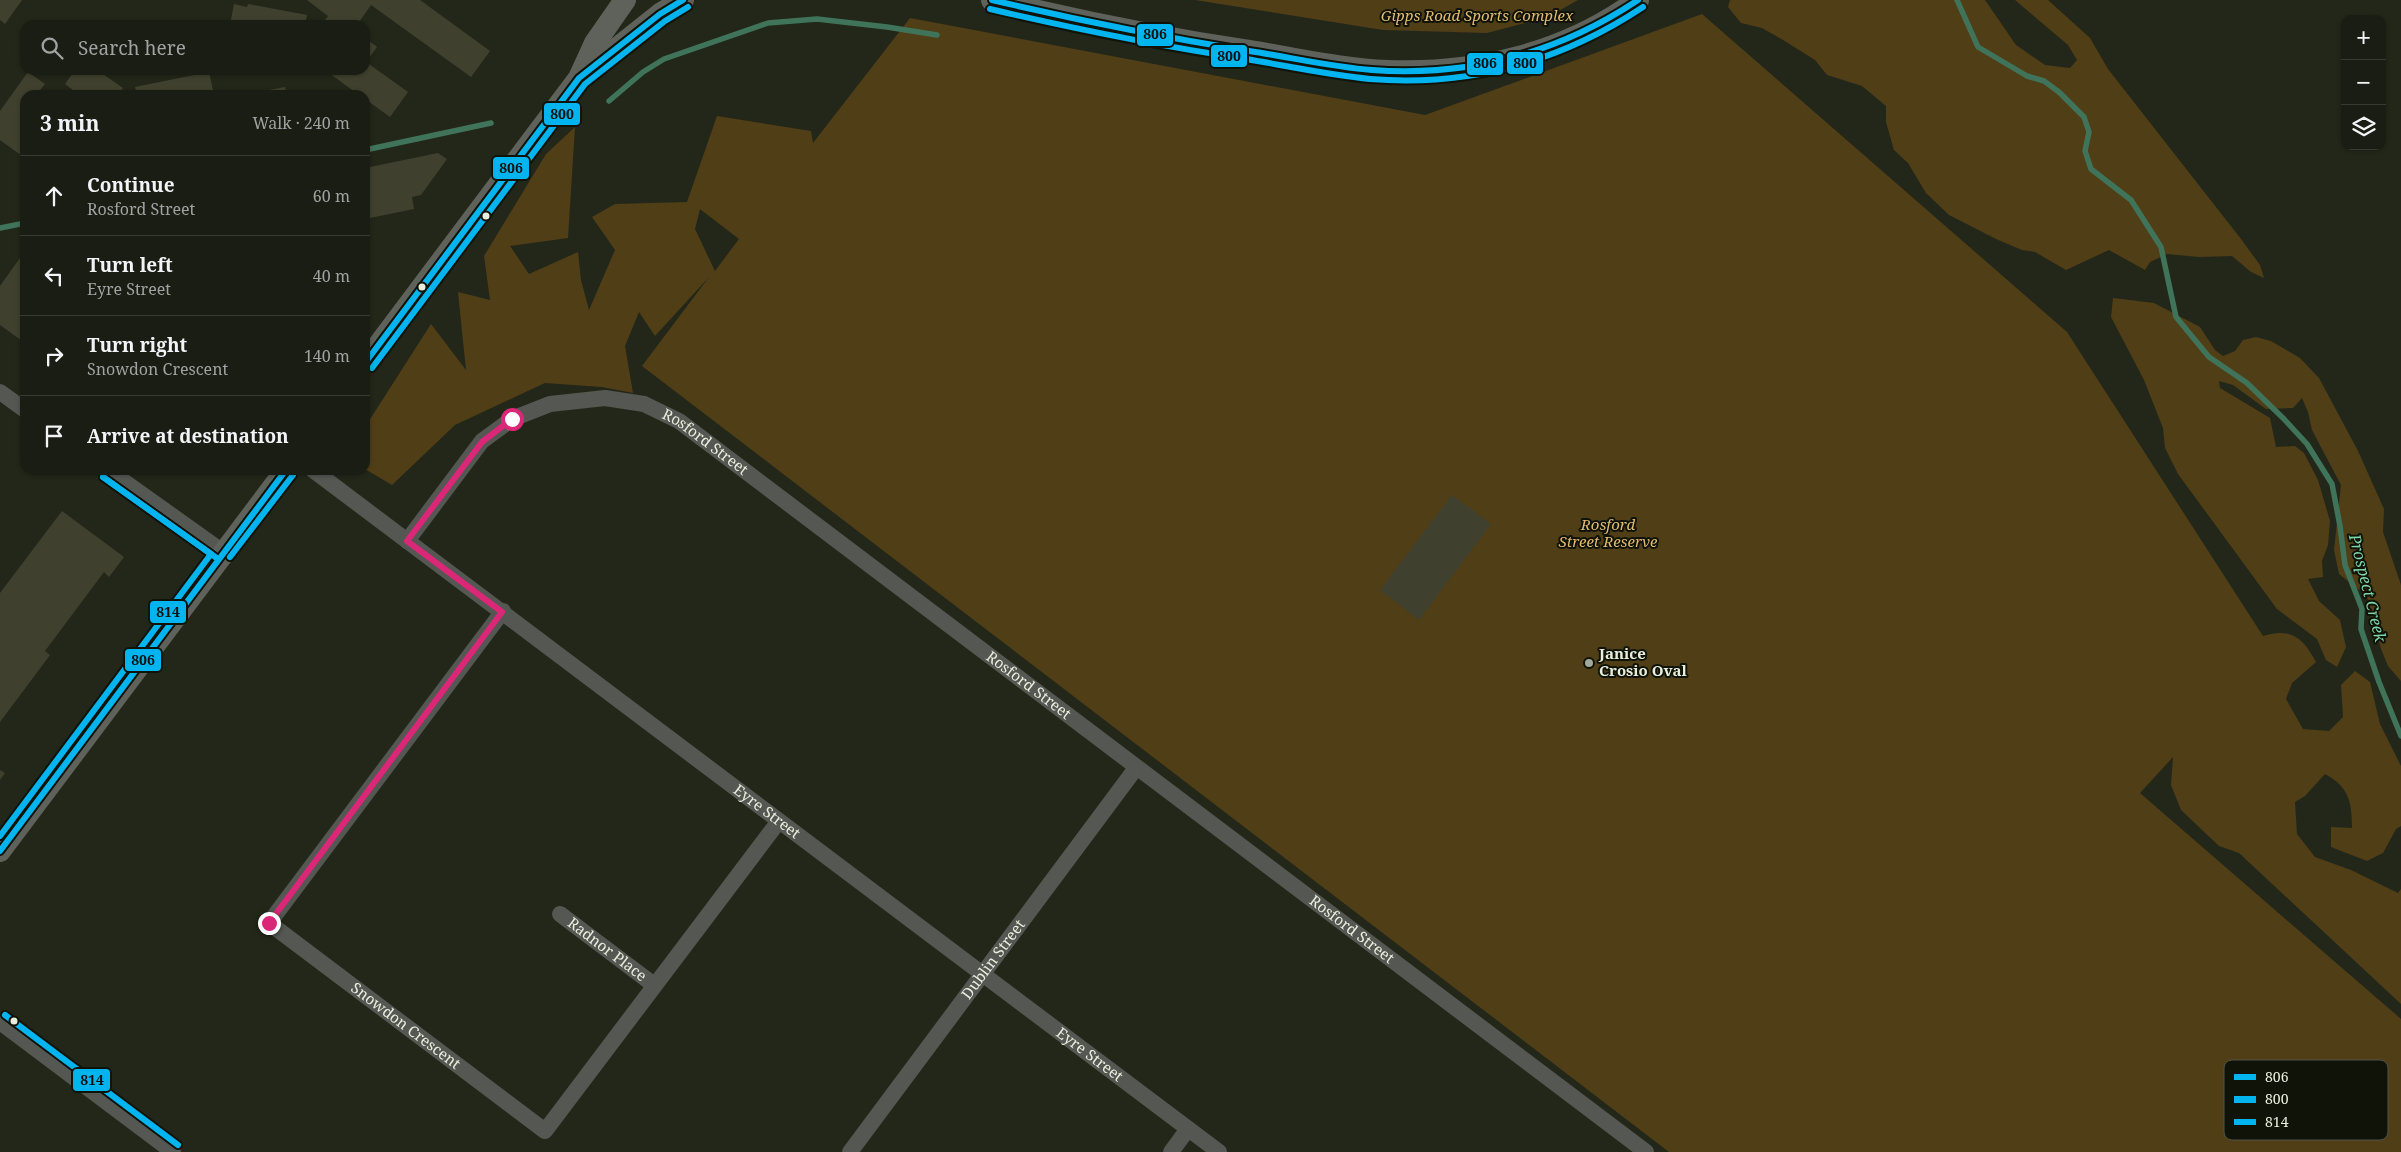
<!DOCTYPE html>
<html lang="en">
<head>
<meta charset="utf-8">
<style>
  body { margin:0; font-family:"Noto Serif",serif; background:#23261c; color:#f1f3f6 }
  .controls { position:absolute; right:15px; top:15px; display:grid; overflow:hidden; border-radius:10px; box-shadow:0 1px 4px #0004 }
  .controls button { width:45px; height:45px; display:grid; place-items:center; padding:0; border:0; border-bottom:1px solid #383b33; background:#1a1d13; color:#f1f3f6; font:25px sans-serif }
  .stop { position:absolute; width:15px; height:15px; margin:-11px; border:4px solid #db2777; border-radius:50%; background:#fff }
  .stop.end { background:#db2777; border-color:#fff; box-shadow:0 1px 5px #0008 }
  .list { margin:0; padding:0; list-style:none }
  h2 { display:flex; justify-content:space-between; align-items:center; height:65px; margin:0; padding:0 20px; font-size:21px }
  h2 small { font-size:16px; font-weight:400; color:#9fa2a0 }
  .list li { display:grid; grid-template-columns:32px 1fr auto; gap:15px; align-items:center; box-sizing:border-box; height:80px; padding:0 20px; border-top:1px solid #383b33 }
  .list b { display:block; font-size:19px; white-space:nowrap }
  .list p { margin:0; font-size:16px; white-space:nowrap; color:#9fa2a0 }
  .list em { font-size:16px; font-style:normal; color:#9fa2a0 }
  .icon { flex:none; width:28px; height:28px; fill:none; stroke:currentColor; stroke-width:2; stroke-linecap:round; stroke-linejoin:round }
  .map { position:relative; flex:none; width:2401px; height:1152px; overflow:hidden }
  .search { position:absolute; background:#1a1d13; box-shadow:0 1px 4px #0004; left:20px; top:20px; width:350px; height:55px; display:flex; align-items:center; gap:12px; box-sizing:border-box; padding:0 18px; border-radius:15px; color:#9fa2a0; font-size:19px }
  .panel { position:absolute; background:#1a1d13; box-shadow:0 1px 4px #0004; left:20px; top:90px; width:350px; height:385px; border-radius:15px }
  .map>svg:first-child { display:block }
  .green { fill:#503e17; fill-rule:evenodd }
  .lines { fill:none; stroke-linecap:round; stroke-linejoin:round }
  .stream { stroke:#40745a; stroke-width:5.5 }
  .building { fill:#40402e }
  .street { stroke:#545752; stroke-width:16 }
  .secondary { stroke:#5e625b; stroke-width:22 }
  .bus-1-casing { stroke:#101308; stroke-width:10 }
  .bus-2-casing { stroke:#101308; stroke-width:10 }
  .bus-3-casing { stroke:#101308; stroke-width:10 }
  .bus-1 { stroke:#00b5ef; stroke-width:6 }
  .bus-2 { stroke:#00b5ef; stroke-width:6 }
  .bus-3 { stroke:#00b5ef; stroke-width:6 }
  .route { stroke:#db2777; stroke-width:6 }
  .bus-dot { fill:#e8eddd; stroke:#101308; stroke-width:2 }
  .poi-dot { fill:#a3a898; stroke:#101308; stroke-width:2 }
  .labels { text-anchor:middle; stroke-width:4; stroke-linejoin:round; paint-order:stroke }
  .park-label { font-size:15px; font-style:italic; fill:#e0b96e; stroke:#101308 }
  .street-label { font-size:15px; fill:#e8eddd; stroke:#101308 }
  .poi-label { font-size:15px; font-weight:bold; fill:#e8eddd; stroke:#101308; text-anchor:start }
  .water-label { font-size:16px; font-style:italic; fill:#7ed5aa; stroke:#101308 }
  .key { fill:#101308; stroke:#515448; stroke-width:1 }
  .key-label { font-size:14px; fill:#e8eddd }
  .line-badge { stroke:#101308; stroke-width:2 }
  .pale-badge-label { font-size:14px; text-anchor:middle; font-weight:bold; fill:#111 }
</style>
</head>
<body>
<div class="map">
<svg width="2401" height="1152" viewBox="0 0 2401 1152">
  <rect width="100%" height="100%" fill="#232719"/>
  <g class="green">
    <polygon points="1195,0 1578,0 1548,17 1487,33 1383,30"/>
    <polygon points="1730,0 1985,0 2016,45 2045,65 2070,68 2077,60 2068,45 2015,0 2048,0 2090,38 2108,69 2241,239 2260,265 2264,278 2251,272 2232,256 2199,257 2167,254 2150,262 2145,270 2109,250 2066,270 2035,252 2022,250 1996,239 1949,215 1926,193 1908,163 1894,150 1886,122 1886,106 1862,86 1827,75 1815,60 1783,40 1762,28 1741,23 1728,7"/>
    <path d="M1702,14L2067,332L2263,636C2291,627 2303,638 2316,662L2292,683L2286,699L2303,729L2329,731L2343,717L2341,685L2355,671L2370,682L2380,724L2401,766V826L2396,829L2383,853L2367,861L2331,847V827L2352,828C2352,802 2349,787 2325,774L2305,796L2295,802L2297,834L2315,857L2351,870L2398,893L2401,889V1004L2239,853L2219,846L2181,810L2171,785L2173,757L2140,793L2401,1019V1152H1669L642,366L709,277L655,336L639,312L625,346L633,393L602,387L545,383L455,425L392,485L365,469V427L431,324L466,370L458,292L490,300L484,256L546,154L575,127L568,238L510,246L529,274L578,252L581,280L589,310L615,250L592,217L615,204L687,202L717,116L811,131L813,143L910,18L1425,115ZM700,209L739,239L715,271L695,229Z"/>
    <polygon points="2113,298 2154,303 2200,327 2215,350 2223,356 2235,351 2243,340 2256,337 2271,341 2300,358 2319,378 2358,451 2384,509 2383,532 2401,585 2401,681 2388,666 2381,649 2367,596 2339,574 2334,550 2341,485 2312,430 2308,412 2302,398 2293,408 2266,409 2233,385 2219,381 2220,388 2270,418 2276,447 2295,446 2304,453 2318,480 2330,521 2328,545 2322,561 2323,577 2308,579 2319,601 2340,620 2346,647 2337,667 2326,660 2317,639 2277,609 2178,474 2165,448 2163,428 2144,380 2111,317"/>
  </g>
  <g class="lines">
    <g class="stream">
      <polyline points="1957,0 1978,47 2027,76 2044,81 2059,92 2084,117 2089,132 2085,151 2091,169 2131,200 2161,247 2176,317 2209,357 2247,383 2284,419 2307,444 2332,484 2340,526 2345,565 2362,609 2361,629 2379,682 2401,736"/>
      <polyline points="609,101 643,72 664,59 768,23 817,19 887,27 937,35"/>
      <polyline points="365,150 491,123"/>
      <polyline points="0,228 25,223"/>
    </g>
  </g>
  <g class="building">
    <polygon points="0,0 22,0 5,24 0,20"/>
    <polygon points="307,0 420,0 490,51 471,77 371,5 357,25 321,25 328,16"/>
    <polygon points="234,4 247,7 248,4 307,15 305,25 230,25"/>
    <polygon points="365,38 377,47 366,62 408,92 390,117 365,99 365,95 359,95 325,70 365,70"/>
    <polygon points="75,70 97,70 123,88 118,95 75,95 77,93 65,84"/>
    <polygon points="28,72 45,84 36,95 25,95 25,110 21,115 25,118 25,158 0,140 0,111"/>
    <polygon points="209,72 214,95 137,95 135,87"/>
    <polygon points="285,87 287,95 248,95 248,94"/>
    <polygon points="438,153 447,159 421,195 412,197 414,209 365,219 365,168"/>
    <polygon points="25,251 25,343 0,325 0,286"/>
    <polygon points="1452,495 1491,524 1419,620 1380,590"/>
    <polygon points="62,511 124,557 109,577 104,572 45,651 50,655 0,722 0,593"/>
    <polygon points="0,770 5,773 0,780"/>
  </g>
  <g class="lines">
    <g class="street">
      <polyline points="0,392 25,410"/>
      <polyline points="108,470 223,552"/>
      <path id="s1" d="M313,470L1219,1152"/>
      <path id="s2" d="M407,541L482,441L512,419L550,404L605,398L644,404L679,421L1646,1152"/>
      <path id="s3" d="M503,611L269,923L545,1131L779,821"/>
      <path id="s4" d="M560,914L654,985"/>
      <polyline points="0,1022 173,1152"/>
      <path id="s5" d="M850,1152L1136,768"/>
      <polyline points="1171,1152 1188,1129"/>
    </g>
    <g class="secondary">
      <path d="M992,0C1077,21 1162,38 1249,51C1294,58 1341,69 1388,71C1477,74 1565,54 1638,0"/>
      <polyline points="582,76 660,14 683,0"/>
      <polyline points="365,363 579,78 595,43 625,0"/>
      <polyline points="0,851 286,470"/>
    </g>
    <g class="bus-1-casing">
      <g id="bus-1">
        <path d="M992,0C1077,20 1162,37 1249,51C1290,57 1331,67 1372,70C1470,77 1557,54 1638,0"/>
        <polyline points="365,363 579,78 660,14 683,0"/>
        <polyline points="0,851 286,470"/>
      </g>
    </g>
    <g class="bus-2-casing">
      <g id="bus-2">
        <path d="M990,9C1075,29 1160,46 1246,59C1288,66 1328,75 1370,79C1470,87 1560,62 1643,7"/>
        <polyline points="372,368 585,84 665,21 688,7"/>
        <polyline points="103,477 218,559"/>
        <polyline points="230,557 293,475"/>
      </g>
    </g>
    <g class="bus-3-casing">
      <g id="bus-3">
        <polyline points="0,836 211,554 103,477"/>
        <polyline points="5,1015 178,1145"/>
      </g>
    </g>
    <use href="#bus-1" class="bus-1"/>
    <use href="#bus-2" class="bus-2"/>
    <use href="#bus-3" class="bus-3"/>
  </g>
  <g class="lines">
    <polyline class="route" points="269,923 502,612 407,541 482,442 512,419"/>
  </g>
  <g class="bus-dot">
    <circle cx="486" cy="216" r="4.5"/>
    <circle cx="422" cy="287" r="4.5"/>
    <circle cx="14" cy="1021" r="4.5"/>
  </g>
  <circle class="poi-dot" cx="1589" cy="663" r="5"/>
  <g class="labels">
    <g class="park-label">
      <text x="1477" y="21">Gipps Road Sports Complex</text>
      <text x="1608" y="530">Rosford<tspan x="1608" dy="17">Street Reserve</tspan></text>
    </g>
    <g class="street-label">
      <text dy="5" stroke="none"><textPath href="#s2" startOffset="370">Rosford Street</textPath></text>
      <text dy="5" stroke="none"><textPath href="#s2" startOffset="775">Rosford Street</textPath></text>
      <text dy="5" stroke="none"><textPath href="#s1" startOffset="568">Eyre Street</textPath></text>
      <text dy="5" stroke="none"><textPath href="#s2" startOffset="1180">Rosford Street</textPath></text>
      <text dy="5" stroke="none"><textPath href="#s4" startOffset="59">Radnor Place</textPath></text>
      <text dy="5" stroke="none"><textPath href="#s5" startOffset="240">Dublin Street</textPath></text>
      <text dy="5" stroke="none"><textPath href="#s3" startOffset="561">Snowdon Crescent</textPath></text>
      <text dy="5" stroke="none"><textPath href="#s1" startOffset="972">Eyre Street</textPath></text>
    </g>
    <g class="poi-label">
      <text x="1599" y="659">Janice<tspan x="1599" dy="17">Crosio Oval</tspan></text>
    </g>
    <g class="water-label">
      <text transform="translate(2368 588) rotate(76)" y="6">Prospect Creek</text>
    </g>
  </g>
  <rect x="2224" y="1060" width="164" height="80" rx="8" class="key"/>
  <rect x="2234" y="1074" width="22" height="6" fill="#00b5ef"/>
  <rect x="2234" y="1096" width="22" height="7" fill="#00b5ef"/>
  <rect x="2234" y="1119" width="22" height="6" fill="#00b5ef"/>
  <g class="key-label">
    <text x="2265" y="1082">806</text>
    <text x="2265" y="1104">800</text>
    <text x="2265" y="1127">814</text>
  </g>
  <g class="line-badge">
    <rect x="1136" y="23" width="38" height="24" rx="5" fill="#00b5ef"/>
    <rect x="1210" y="44" width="38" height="24" rx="5" fill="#00b5ef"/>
    <rect x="1506" y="51" width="38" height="24" rx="5" fill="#00b5ef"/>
    <rect x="1466" y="52" width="38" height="24" rx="5" fill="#00b5ef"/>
    <rect x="543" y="102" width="38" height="24" rx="5" fill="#00b5ef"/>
    <rect x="492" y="156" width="38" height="24" rx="5" fill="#00b5ef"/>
    <rect x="149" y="600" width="38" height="24" rx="5" fill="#00b5ef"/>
    <rect x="124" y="648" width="38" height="24" rx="5" fill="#00b5ef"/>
    <rect x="72" y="1068" width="39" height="24" rx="5" fill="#00b5ef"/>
  </g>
  <g class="pale-badge-label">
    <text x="1155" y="39">806</text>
    <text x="1229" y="61">800</text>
    <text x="1525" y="68">800</text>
    <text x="1485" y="68">806</text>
    <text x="562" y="119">800</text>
    <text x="511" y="173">806</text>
    <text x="168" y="617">814</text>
    <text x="143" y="665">806</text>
    <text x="92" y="1085">814</text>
  </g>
</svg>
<div class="controls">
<button>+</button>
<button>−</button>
<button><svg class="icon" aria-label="layers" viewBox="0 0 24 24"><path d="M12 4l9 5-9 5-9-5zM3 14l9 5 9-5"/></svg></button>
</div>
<div class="stop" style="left:512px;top:419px"></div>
<div class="stop end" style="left:269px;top:923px"></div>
<div class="search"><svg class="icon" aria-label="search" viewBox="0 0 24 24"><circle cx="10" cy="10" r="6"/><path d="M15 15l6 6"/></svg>Search here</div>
<section class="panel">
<h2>3 min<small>Walk · 240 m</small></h2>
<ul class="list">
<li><svg class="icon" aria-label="ahead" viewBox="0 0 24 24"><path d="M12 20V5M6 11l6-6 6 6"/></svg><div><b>Continue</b><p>Rosford Street</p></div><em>60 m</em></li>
<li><svg class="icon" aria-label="left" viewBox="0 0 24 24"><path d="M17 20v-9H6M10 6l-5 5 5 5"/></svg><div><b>Turn left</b><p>Eyre Street</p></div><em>40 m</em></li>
<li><svg class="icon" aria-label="right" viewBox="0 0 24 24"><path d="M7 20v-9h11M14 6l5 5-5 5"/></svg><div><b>Turn right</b><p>Snowdon Crescent</p></div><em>140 m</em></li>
<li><svg class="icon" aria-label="arrive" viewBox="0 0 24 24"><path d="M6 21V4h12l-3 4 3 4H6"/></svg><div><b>Arrive at destination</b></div></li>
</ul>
</section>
</div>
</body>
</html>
